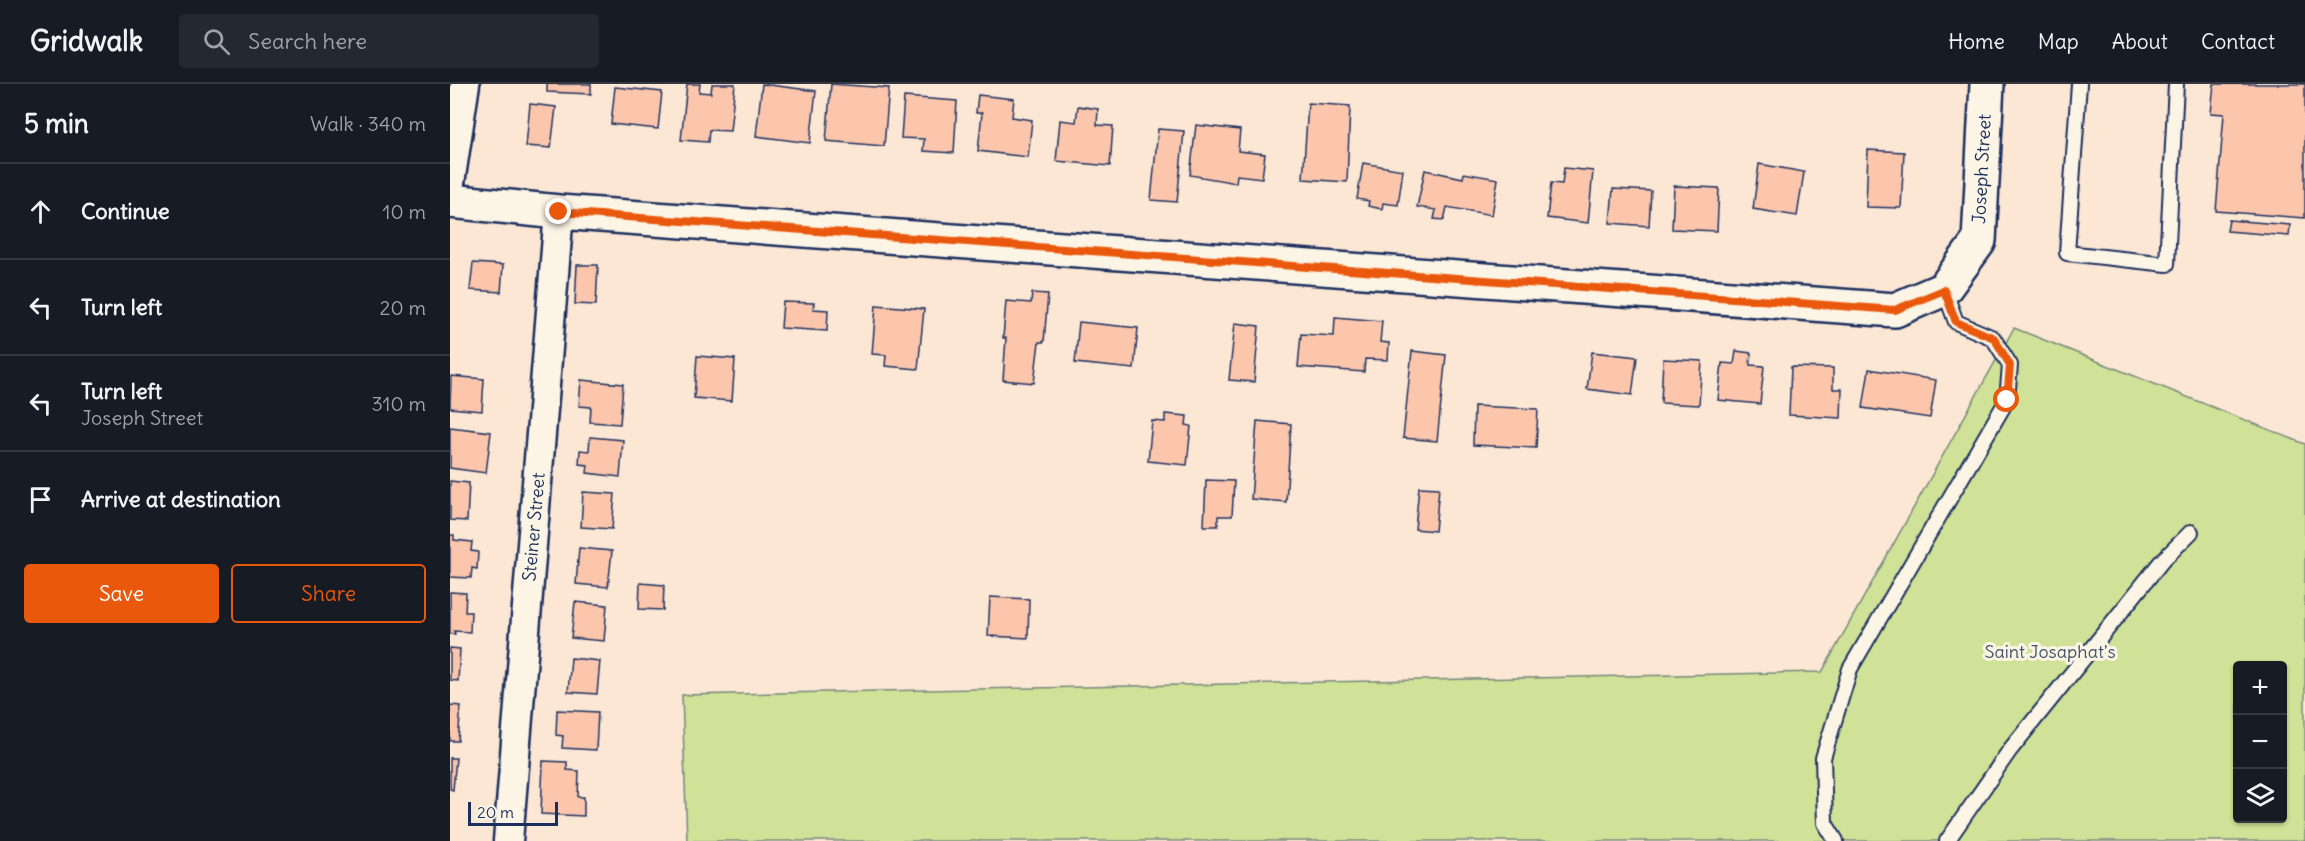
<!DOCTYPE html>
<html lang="en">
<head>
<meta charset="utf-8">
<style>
  body { margin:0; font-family:Delius,sans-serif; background:#242831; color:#f1f3f6 }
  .controls { position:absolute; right:18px; bottom:18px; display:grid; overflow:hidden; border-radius:6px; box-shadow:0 2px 4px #0004 }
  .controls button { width:54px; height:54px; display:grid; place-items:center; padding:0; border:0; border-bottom:2px solid #363941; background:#171b24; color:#f1f3f6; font:30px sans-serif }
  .scale { position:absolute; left:18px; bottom:15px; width:90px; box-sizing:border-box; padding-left:6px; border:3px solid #1b2f5e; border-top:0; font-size:16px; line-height:21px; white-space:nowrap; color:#1b2f5e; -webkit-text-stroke:4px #fcf5e5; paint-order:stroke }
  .stop { position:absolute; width:18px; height:18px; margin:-14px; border:4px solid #ea580c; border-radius:50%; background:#fff }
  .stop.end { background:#ea580c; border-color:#fff; box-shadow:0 2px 6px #0008 }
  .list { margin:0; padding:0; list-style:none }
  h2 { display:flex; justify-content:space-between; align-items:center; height:78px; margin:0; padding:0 24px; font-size:26px }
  h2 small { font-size:20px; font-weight:400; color:#9ea1a6 }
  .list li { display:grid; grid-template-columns:39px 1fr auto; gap:18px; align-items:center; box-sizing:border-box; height:96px; padding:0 24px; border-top:2px solid #363941 }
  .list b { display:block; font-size:22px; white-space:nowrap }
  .list p { margin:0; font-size:20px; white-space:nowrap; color:#9ea1a6 }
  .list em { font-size:20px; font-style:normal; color:#9ea1a6 }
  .actions { display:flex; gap:12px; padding:18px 24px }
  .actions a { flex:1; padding:14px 0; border:2px solid #ea580c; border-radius:6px; text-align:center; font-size:21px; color:#ea580c }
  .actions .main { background:#ea580c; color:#fff }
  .icon { flex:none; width:33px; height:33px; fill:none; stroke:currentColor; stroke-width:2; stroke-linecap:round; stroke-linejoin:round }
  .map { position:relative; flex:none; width:1855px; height:757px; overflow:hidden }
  header { display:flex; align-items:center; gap:36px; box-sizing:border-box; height:84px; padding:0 30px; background:#171b24; border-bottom:2px solid #363941 }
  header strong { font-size:28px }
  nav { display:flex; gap:33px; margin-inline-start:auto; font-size:21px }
  .search { width:420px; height:54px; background:#242831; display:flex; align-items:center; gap:15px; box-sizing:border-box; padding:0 21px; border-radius:6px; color:#9ea1a6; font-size:22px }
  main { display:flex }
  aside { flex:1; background:#171b24 }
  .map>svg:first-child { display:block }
  .green { fill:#cfe297; stroke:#75887a; stroke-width:1.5; fill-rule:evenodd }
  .building { fill:#fcc6ad; stroke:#1b2f5e; stroke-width:1.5 }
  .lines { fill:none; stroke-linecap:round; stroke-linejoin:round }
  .lane-casing { stroke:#1b2f5e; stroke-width:18 }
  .street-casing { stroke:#1b2f5e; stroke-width:33 }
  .secondary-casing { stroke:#1b2f5e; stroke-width:38 }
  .lane { stroke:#fcf5e5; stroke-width:14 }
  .street { stroke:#fcf5e5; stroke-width:28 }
  .secondary { stroke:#fcf5e5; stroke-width:33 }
  .route { stroke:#ea580c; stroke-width:8 }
  .labels { text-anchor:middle; stroke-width:6; stroke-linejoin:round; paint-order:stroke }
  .street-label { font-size:18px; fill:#1b2f5e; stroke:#fcf5e5 }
  .park-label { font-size:18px; fill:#3f5369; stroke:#fcf5e5 }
</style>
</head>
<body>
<header>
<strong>Gridwalk</strong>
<div class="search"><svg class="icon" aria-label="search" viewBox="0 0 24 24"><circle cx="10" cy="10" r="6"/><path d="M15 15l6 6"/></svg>Search here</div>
<nav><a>Home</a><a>Map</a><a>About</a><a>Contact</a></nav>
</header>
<main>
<aside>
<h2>5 min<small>Walk · 340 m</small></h2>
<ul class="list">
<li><svg class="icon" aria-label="ahead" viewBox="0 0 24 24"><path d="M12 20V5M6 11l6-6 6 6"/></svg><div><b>Continue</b></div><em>10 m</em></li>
<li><svg class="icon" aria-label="left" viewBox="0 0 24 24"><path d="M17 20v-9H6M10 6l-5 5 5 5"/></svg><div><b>Turn left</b></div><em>20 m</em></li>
<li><svg class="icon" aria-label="left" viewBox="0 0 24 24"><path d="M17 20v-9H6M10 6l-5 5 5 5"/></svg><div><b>Turn left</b><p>Joseph Street</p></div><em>310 m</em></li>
<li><svg class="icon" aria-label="arrive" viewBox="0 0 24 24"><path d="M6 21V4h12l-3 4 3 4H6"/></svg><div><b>Arrive at destination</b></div></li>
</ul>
<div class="actions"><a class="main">Save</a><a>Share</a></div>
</aside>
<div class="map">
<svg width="1855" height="757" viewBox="0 0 1855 757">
  <rect width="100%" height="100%" fill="#fce7d4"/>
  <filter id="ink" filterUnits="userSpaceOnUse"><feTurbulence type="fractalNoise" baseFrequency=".0167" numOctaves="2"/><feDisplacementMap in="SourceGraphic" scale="12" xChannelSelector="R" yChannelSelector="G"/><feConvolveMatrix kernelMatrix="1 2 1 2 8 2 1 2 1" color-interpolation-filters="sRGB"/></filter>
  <g filter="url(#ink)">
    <path class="green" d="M1564,244L1855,360V757H237L232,611L1372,588ZM1788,582H1832V734H1788Z"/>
    <g class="building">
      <polygon points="97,0 141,0 141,10 97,8"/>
      <polygon points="237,0 250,0 249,8 261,9 262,0 285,0 280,47 259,46 258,58 231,56"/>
      <polygon points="312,0 366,7 360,59 306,52"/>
      <polygon points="381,0 439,4 434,62 376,57"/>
      <polygon points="1764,0 1855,0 1855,134 1766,127 1774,30 1761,29"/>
      <polygon points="165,3 212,8 208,45 161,40"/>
      <polygon points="528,11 564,15 562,33 582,36 578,73 528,67 532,29 526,29"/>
      <polygon points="454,13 507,17 504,69 473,67 474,55 451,54"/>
      <polygon points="858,19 900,22 897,98 853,95"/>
      <polygon points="80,20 106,23 101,64 76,62"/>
      <polygon points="628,22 648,25 647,41 663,42 660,82 606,77 610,36 626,38"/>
      <polygon points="746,41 790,46 788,67 815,70 812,94 787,91 786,99 740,91"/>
      <polygon points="708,45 734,47 727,118 701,116"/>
      <polygon points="1418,66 1454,68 1451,124 1416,123"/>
      <polygon points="913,79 953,86 948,121 933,119 932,125 918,122 919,117 907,115"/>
      <polygon points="1309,80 1354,88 1347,132 1303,125"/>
      <polygon points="1114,84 1143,87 1138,139 1097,134 1101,99 1112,100"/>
      <polygon points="975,86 1013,94 1014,89 1048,95 1042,131 997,123 994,136 984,135 986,126 967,123"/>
      <polygon points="1224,102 1269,104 1267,147 1222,145"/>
      <polygon points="1163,105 1201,107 1199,142 1160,139"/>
      <polygon points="1779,136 1840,141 1839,152 1777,147"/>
      <polygon points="23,179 53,181 51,208 20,206"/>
      <polygon points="127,181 148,181 146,221 125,220"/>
      <polygon points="582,209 598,210 594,258 589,258 584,299 553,296 556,254 553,254 556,217 581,219"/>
      <polygon points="333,218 364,219 363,225 378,226 377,247 331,244"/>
      <polygon points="426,221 474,225 468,285 435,282 436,271 422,270"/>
      <polygon points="885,233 932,237 930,258 939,259 938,276 915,275 914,288 848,283 851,250 884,252"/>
      <polygon points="629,238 688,244 684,285 625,279"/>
      <polygon points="785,239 809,242 804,298 779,296"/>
      <polygon points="962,267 996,271 987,357 953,354"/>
      <polygon points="1286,267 1301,269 1300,281 1314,282 1310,320 1268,316 1272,279 1284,280"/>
      <polygon points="1142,268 1187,273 1182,311 1137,305"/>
      <polygon points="247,272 285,275 282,317 244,314"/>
      <polygon points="1213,275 1252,277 1249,321 1211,319"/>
      <polygon points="1341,283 1383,284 1383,305 1392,305 1391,334 1339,331"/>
      <polygon points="1419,285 1486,296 1480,334 1413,324"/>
      <polygon points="1,292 34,295 32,327 0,324"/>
      <polygon points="131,296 173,300 170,340 140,338 141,323 129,322"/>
      <polygon points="1024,322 1088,325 1086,364 1023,361"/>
      <polygon points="715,330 737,332 736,341 741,342 737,381 698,377 702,337 715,338"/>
      <polygon points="807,337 841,340 836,418 801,415"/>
      <polygon points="0,343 41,348 36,389 0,384"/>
      <polygon points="140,353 173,356 170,393 137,389 138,381 129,380 130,366 139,367"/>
      <polygon points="756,396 784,397 782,432 768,432 768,442 754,442"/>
      <polygon points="0,397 19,399 17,437 0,436"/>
      <polygon points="969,403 989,404 985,447 965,445"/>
      <polygon points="133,408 165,410 162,445 131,443"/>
      <polygon points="0,451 4,451 4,456 22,458 21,467 28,468 27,485 22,484 21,494 0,493"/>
      <polygon points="129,464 162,467 158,503 126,500"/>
      <polygon points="190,499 214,501 213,526 189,525"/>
      <polygon points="0,508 16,509 15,528 21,528 20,548 4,547 5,550 0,550"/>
      <polygon points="540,513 579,515 578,554 538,552"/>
      <polygon points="125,518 157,521 154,557 121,554"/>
      <polygon points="0,564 10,565 8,597 0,596"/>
      <polygon points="121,574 150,577 147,610 118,608"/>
      <polygon points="0,621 11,622 8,657 0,657"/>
      <polygon points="107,626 148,628 146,666 112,664 113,652 106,651"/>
      <polygon points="0,674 6,674 3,706 0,705"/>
      <polygon points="93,677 117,678 117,686 129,687 128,713 134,713 134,732 91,730"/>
    </g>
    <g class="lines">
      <g class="lane-casing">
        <g id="lane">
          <polyline points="1629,0 1617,169 1717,180 1726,0"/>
          <polyline points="1386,757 1375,739 1373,674 1400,585 1557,316 1560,281 1543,254 1506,238 1494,205"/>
          <polyline points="1497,757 1560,666 1711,478 1741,448"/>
        </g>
      </g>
      <g class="street-casing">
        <g id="street">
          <polyline points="0,99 15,0"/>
          <polyline points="58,757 109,128"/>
        </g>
      </g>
      <g class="secondary-casing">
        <polyline id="secondary" points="0,117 109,128 1445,226 1494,205 1529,157 1537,0"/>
      </g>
      <use href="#lane" class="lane"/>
      <use href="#street" class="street"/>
      <use href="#secondary" class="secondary"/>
    </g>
  </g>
  <g class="lines" filter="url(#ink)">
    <polyline class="route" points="109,128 1445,226 1494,206 1506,238 1544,254 1560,281 1557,316"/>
  </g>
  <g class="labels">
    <g class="street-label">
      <text transform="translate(1532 85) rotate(-87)" y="6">Joseph Street</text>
      <text transform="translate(84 443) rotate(-85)" y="6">Steiner Street</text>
    </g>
    <g class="park-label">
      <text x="1600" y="574">Saint Josaphat's</text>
    </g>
  </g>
</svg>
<div class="controls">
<button>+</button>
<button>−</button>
<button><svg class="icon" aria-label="layers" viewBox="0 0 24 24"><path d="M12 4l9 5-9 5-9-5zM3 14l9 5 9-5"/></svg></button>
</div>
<div class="scale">20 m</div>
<div class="stop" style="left:1557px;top:316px"></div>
<div class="stop end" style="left:109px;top:128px"></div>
</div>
</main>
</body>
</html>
